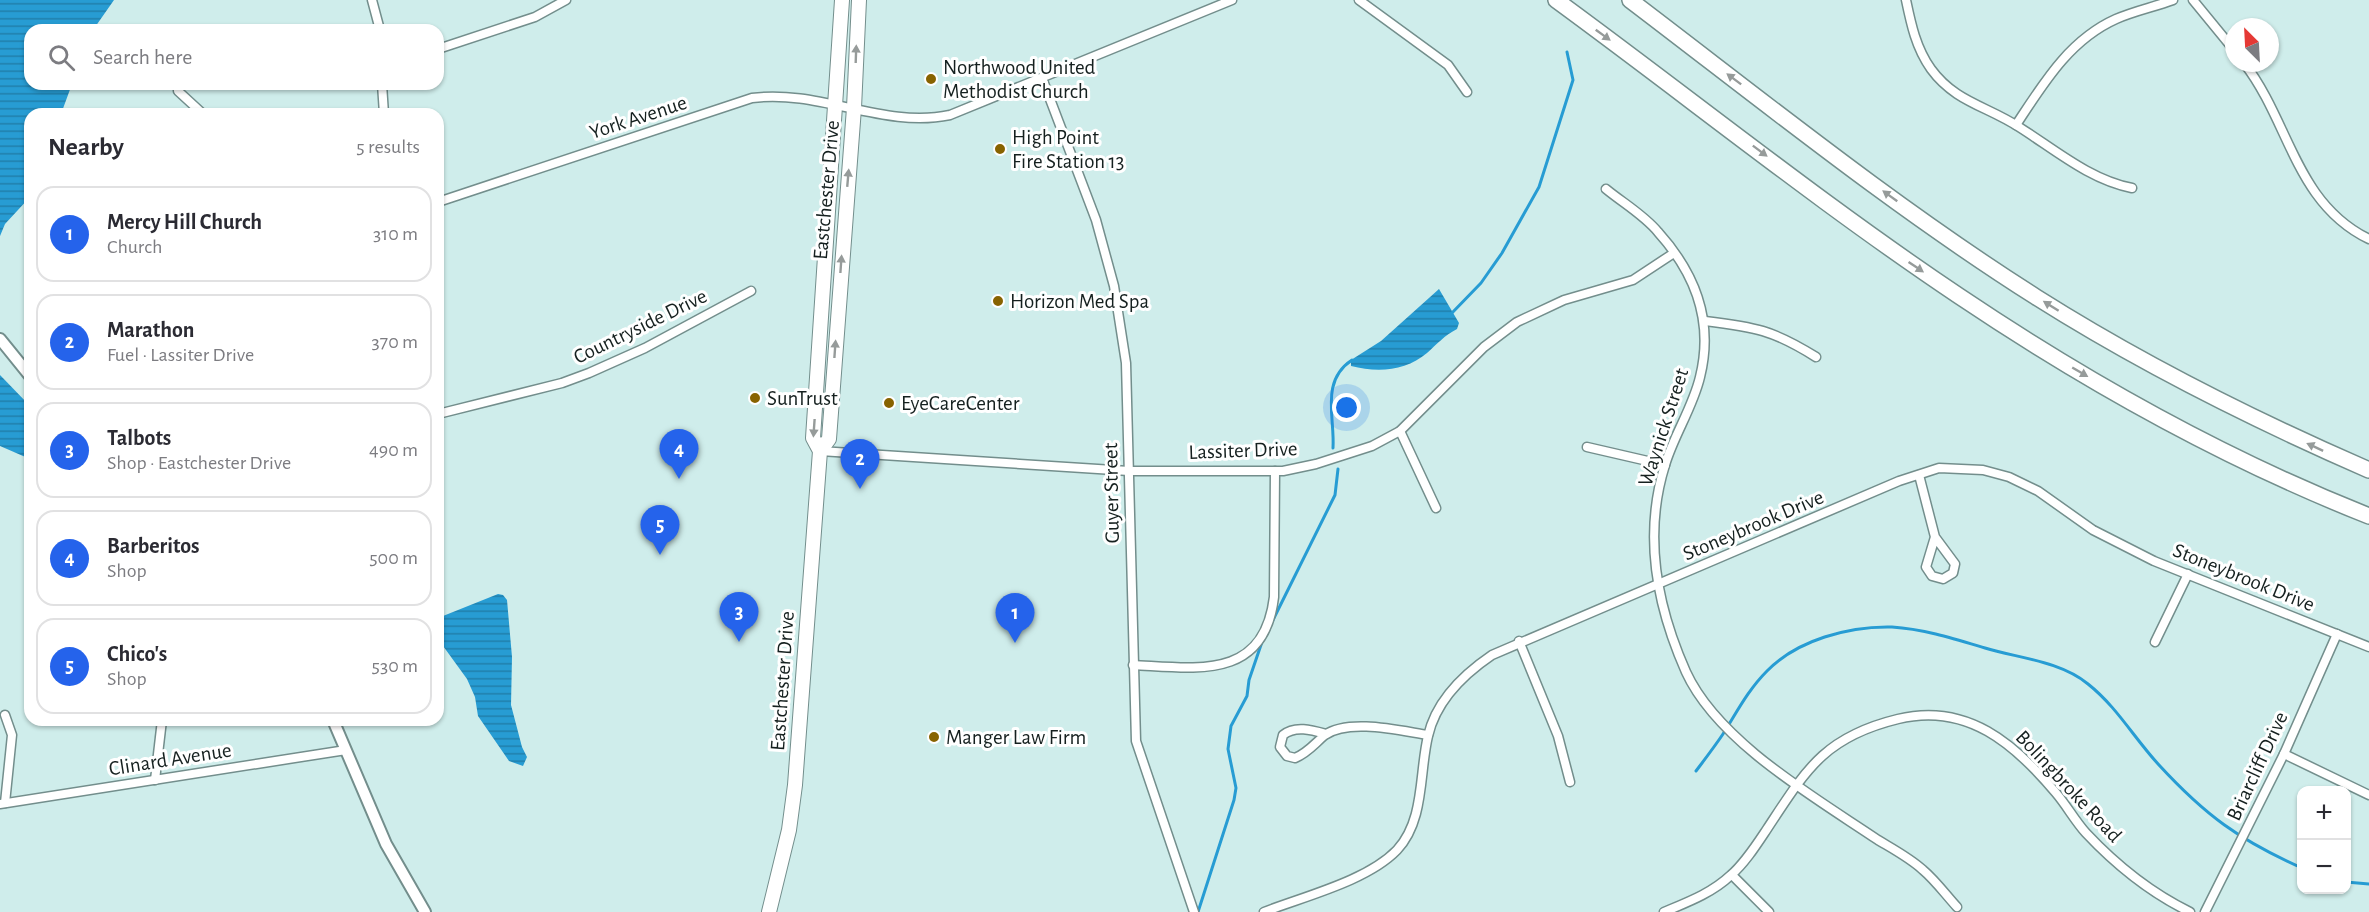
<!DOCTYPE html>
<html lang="en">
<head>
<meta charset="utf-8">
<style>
  body { margin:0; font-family:"Alegreya Sans",sans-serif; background:#f7f7f7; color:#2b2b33 }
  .controls { position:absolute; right:18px; bottom:18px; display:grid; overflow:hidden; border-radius:12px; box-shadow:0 2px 4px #0004 }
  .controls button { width:54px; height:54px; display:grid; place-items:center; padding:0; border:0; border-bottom:2px solid #e1e1e2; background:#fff; color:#2b2b33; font:30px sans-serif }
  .compass { position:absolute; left:2225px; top:18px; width:54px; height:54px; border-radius:50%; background:#fff; box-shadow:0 2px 4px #0004; rotate:336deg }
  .you { position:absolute; left:1347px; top:408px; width:21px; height:21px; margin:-15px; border:4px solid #fff; border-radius:50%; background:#1a73e8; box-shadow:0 0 0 9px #1a73e833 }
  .badge { display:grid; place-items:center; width:39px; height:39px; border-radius:50%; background:#2563eb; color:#fff; font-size:20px; font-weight:700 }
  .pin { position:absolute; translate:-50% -50px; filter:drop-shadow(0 2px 3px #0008) }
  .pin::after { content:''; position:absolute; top:32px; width:21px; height:18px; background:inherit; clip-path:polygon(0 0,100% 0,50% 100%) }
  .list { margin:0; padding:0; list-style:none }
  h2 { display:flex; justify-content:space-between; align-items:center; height:78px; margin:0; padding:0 24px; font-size:26px }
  h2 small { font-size:20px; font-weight:400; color:#7c7c81 }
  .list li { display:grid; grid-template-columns:39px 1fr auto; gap:18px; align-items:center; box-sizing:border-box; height:96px; margin:0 12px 12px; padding:0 12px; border:2px solid #e1e1e2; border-radius:18px }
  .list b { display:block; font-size:22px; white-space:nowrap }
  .list p { margin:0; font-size:20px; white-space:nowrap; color:#7c7c81 }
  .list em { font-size:20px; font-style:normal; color:#7c7c81 }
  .icon { flex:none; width:33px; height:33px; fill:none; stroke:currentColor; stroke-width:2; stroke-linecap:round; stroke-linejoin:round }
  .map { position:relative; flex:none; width:2369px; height:912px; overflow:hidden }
  .search { position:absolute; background:#fff; box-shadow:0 2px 4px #0004; left:24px; top:24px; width:420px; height:66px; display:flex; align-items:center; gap:15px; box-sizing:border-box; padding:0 21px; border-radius:18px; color:#7c7c81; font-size:22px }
  .panel { position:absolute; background:#fff; box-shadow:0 2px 4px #0004; left:24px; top:108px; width:420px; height:618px; border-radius:18px }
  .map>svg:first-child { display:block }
  .water { fill:url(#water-rules) }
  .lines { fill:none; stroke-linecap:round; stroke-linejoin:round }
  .stream { stroke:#279cd3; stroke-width:3 }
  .minor-casing { stroke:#738e8c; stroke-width:11 }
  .tertiary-casing { stroke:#738e8c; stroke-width:14 }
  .primary-casing { stroke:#738e8c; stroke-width:16 }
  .motorway-casing { stroke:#738e8c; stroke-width:18 }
  .minor { stroke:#fff; stroke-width:8 }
  .tertiary { stroke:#fff; stroke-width:10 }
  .primary { stroke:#fff; stroke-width:14 }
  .motorway { stroke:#fff; stroke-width:15 }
  .oneway { fill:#969b9a }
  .poi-dot { fill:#886300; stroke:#fff; stroke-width:2 }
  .labels { text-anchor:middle; stroke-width:6; stroke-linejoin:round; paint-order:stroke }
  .poi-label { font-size:21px; fill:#15201f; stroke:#fff; text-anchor:start }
  .street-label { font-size:21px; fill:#15201f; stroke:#fff }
</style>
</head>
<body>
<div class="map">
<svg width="2369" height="912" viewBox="0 0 2369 912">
  <defs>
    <pattern id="water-rules" width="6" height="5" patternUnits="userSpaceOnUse" patternTransform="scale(1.5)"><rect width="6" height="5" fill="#279cd3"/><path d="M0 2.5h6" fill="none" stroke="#207fab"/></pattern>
  </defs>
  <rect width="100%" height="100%" fill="#cfedeb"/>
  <g class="water">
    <polygon points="0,0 114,0 93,30 30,30 30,84 72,84 61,114 30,114 30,197 5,224 0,236"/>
    <path d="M1439,289L1459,323L1457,329C1445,335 1437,344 1427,353C1406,371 1378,373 1351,366V360L1381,341Z"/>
    <polygon points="0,375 30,406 30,459 0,446"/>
    <polygon points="498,594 503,595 507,600 512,657 511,705 522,747 527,757 523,766 509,761 478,716 475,697 467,679 438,639 438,618"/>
  </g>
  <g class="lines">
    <g class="stream">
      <polyline points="1450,315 1481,283 1502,253 1539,187 1573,80 1567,52"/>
      <path d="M1333,448C1335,417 1320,381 1352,360"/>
      <polyline points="1272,622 1335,495 1338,469"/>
      <path d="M1696,771C1705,759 1715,746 1723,734C1737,712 1748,690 1767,671C1797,640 1849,626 1892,627C1924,629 1955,639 1985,648C2018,658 2060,661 2088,684C2117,707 2134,738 2159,765C2205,815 2239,840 2302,868"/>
      <polyline points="2346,882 2369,884"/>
      <polyline points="1198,912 1234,800 1236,788 1228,749 1231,726 1247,696 1249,680 1263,639"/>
    </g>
    <g class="minor-casing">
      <g id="minor">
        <polyline points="372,0 380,30"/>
        <polyline points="1359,0 1448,65 1467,92"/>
        <path d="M1906,0C1911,24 1916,48 1931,69C1955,102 1987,106 2019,127C2054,149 2090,180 2132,188"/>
        <polyline points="2193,0 2234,50"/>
        <polyline points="438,49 535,17 566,0"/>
        <path d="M2244,63C2290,122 2295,203 2369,239"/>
        <polyline points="1042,78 1096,220 1114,286 1126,363 1136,741 1194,912"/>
        <polyline points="178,84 178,91 203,114"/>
        <polyline points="382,84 384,114"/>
        <path d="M2016,125C2043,84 2069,40 2116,19C2134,11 2154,7 2173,0"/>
        <path d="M1606,189C1623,203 1644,215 1658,232C1695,273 1714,321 1700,377C1693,407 1674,435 1665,465C1643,535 1657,607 1686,672C1718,742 1816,798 1878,840C1893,849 1910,858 1923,870C1935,880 1946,895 1957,907"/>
        <path d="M438,202L752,98C820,89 883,129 950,115L1232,0"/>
        <path d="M1705,321C1755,327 1773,330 1816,357"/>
        <polyline points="438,414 562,383 589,373 645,348 751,291"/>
        <polyline points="1400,431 1436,508"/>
        <polyline points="1587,447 1665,465"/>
        <polyline points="820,451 1129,471 1283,471 1316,464 1372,446 1400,431 1484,347 1517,322 1564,300 1633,280 1674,253"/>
        <polyline points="1919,475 1935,537 1955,564 1953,573 1943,579 1932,576 1926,567 1935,537"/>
        <polyline points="1519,641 1558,736 1570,782"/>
        <polyline points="2155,642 2188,574"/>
        <path d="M1133,665C1196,668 1264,681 1274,597L1275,471"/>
        <path d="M1326,734C1312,730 1295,725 1283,735L1280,747L1287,756L1295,758C1308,753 1315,743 1325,735C1349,718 1401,731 1428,735"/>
        <polyline points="2284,754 2369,795"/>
        <polyline points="155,780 162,720"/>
        <polyline points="5,803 12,735 5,715"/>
        <polyline points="0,804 346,750"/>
        <polyline points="1732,875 1769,912"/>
        <path d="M1264,912C1305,896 1367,881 1397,850C1425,820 1419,773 1428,736C1436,701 1464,674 1492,655L1899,481L1939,468L1983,470L2009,477L2038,491L2093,530L2154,561L2369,647"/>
        <path d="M1664,912C1688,902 1712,893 1731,875C1745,863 1757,844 1767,829C1806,770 1824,737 1898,719C1967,702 2015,744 2056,793C2067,806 2075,821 2086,833C2117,866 2149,892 2190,912"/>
        <polyline points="2205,912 2284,754 2337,634"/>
      </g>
    </g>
    <g class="tertiary-casing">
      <g id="tertiary">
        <polyline points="0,339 30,376"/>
        <polyline points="333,720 386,844 425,912"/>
      </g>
    </g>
    <g class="primary-casing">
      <g id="primary">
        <polyline points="820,451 829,439 854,108 859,0"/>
        <polyline points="769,912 789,830 795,785 820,451 813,438 842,0"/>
      </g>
    </g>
    <g class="motorway-casing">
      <g id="motorway">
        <path d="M1556,0C1690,98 1820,203 1959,296C2087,382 2225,459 2369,516"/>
        <path d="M1630,0C1763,101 1894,207 2036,297C2142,364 2254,420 2369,470"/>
      </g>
    </g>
    <use href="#minor" class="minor"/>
    <use href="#tertiary" class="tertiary"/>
    <use href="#primary" class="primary"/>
    <use href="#motorway" class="motorway"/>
  </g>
  <defs><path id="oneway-solid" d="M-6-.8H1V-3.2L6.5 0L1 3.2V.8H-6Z" transform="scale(1.5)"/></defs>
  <g class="oneway">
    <use href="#oneway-solid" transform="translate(1603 35) rotate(36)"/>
    <use href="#oneway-solid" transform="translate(856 54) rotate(-88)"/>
    <use href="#oneway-solid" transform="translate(1734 79) rotate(-143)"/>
    <use href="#oneway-solid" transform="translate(1760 151) rotate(37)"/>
    <use href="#oneway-solid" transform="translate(848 178) rotate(-85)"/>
    <use href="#oneway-solid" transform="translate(1890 196) rotate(-144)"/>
    <use href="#oneway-solid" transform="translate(841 264) rotate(-86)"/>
    <use href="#oneway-solid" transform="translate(1916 267) rotate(34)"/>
    <use href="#oneway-solid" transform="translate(2051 306) rotate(-148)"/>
    <use href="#oneway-solid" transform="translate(835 349) rotate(-86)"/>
    <use href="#oneway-solid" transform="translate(2080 372) rotate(30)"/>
    <use href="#oneway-solid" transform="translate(814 428) rotate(94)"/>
    <use href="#oneway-solid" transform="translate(2315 447) rotate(-155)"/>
  </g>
  <g class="poi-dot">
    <circle cx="931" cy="79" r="6"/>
    <circle cx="1000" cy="149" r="6"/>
    <circle cx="998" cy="301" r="6"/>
    <circle cx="755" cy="398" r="6"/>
    <circle cx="889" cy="403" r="6"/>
    <circle cx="934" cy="737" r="6"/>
  </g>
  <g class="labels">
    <g class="poi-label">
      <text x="943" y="74">Northwood United<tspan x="943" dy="24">Methodist Church</tspan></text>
      <text x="1012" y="144">High Point<tspan x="1012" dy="24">Fire Station 13</tspan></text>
      <text x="1010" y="308">Horizon Med Spa</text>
      <text x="767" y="405">SunTrust</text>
      <text x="901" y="410">EyeCareCenter</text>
      <text x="946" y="744">Manger Law Firm</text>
    </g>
    <g class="street-label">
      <text transform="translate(638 117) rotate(-18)" y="7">York Avenue</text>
      <text transform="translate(826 190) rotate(-85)" y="7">Eastchester Drive</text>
      <text transform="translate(640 326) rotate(-26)" y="7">Countryside Drive</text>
      <text transform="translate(1663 427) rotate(-72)" y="7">Waynick Street</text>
      <text transform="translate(1243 450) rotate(-2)" y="7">Lassiter Drive</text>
      <text transform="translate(1111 493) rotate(-91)" y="7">Guyer Street</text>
      <text transform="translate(1753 525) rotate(-23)" y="7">Stoneybrook Drive</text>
      <text transform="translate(2244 577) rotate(22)" y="7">Stoneybrook Drive</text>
      <text transform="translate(782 681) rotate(-86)" y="7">Eastchester Drive</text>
      <text transform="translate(170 759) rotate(-9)" y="7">Clinard Avenue</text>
      <text transform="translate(2257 766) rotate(-65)" y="7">Briarcliff Drive</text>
      <text transform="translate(2069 786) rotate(47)" y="7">Bolingbroke Road</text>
    </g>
  </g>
</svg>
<div class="controls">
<button>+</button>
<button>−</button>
</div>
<svg class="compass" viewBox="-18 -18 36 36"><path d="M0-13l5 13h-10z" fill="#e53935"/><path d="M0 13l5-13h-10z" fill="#7c7c81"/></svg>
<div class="you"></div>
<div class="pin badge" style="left:1015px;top:643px">1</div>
<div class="pin badge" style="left:860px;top:489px">2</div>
<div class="pin badge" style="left:739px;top:642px">3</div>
<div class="pin badge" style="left:679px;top:479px">4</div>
<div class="pin badge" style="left:660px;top:555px">5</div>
<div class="search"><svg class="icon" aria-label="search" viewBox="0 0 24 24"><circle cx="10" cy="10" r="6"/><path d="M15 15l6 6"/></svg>Search here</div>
<section class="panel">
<h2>Nearby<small>5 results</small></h2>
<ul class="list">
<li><span class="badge">1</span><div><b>Mercy Hill Church</b><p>Church</p></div><em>310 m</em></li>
<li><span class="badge">2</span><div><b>Marathon</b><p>Fuel · Lassiter Drive</p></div><em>370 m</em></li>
<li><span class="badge">3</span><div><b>Talbots</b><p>Shop · Eastchester Drive</p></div><em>490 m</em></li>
<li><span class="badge">4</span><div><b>Barberitos</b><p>Shop</p></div><em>500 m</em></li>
<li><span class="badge">5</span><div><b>Chico's</b><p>Shop</p></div><em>530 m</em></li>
</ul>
</section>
</div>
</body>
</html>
